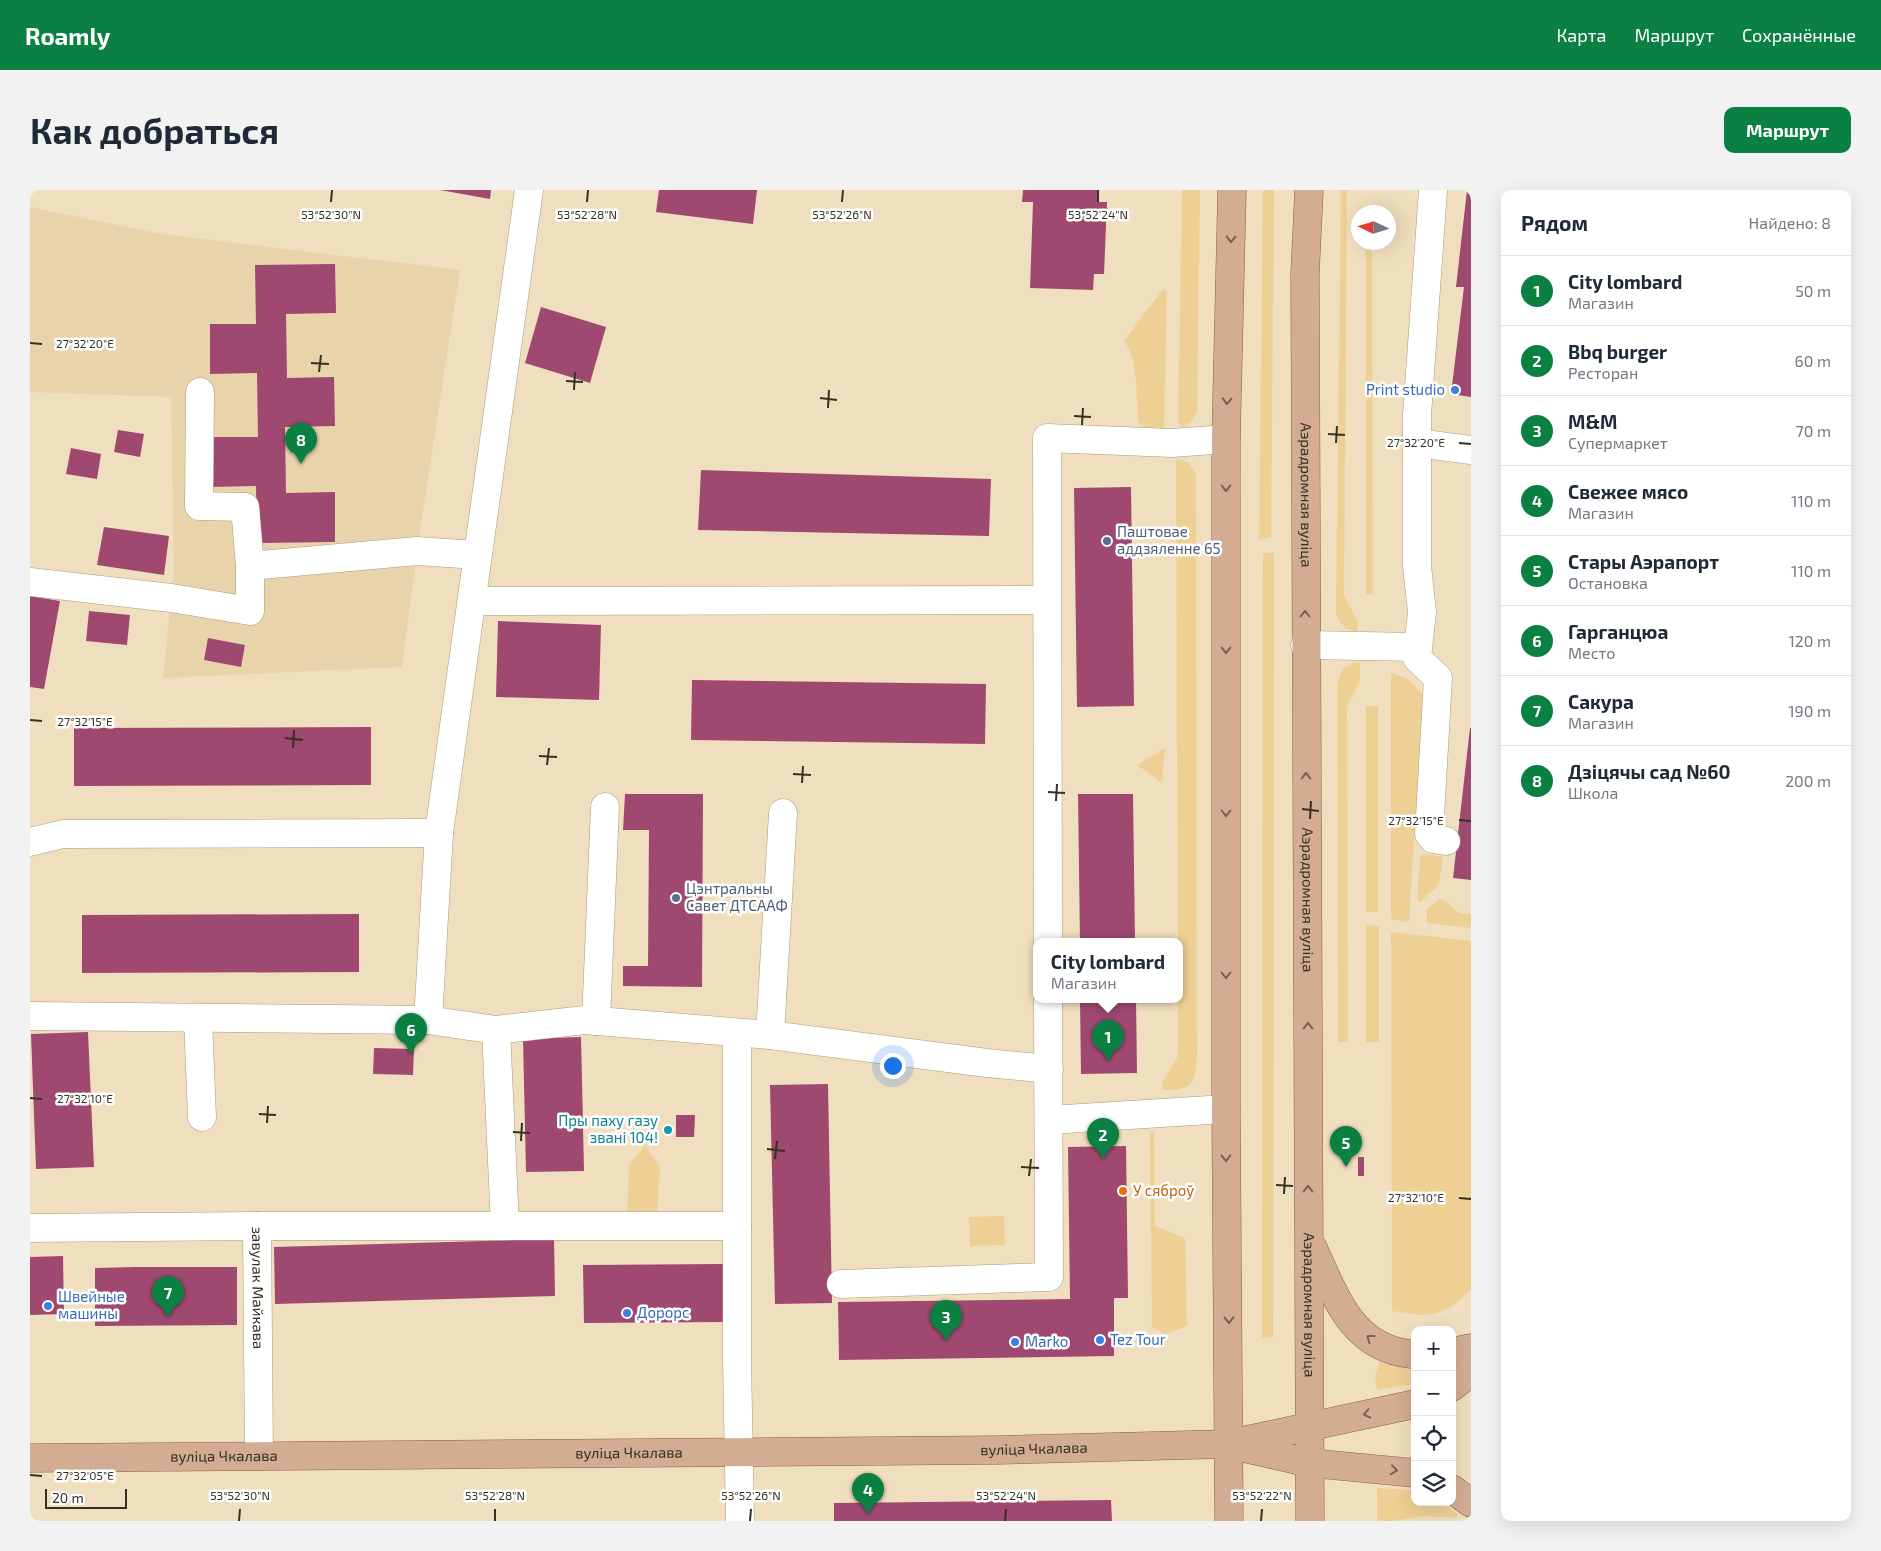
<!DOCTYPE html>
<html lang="ru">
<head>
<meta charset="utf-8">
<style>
  body { margin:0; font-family:"Exo 2",sans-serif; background:#f2f2f3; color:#1f2937 }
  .controls { position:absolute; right:15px; bottom:15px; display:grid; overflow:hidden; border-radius:10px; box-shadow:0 5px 20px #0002 }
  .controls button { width:45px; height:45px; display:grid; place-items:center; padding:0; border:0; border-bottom:1px solid #e0e1e3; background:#fff; color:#1f2937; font:25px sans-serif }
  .compass { position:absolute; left:1321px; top:15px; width:45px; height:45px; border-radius:50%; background:#fff; box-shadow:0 5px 20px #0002; rotate:274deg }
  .scale { position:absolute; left:15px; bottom:12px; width:82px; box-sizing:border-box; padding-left:5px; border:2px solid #363023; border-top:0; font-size:14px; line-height:18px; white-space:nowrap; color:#363023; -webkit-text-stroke:4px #fff; paint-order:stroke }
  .you { position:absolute; left:862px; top:875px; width:18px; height:18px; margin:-12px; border:4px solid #fff; border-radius:50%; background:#1a73e8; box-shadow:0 0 0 8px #1a73e833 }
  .badge { display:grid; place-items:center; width:32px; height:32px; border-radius:50%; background:#0b8043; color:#fff; font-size:16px; font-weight:700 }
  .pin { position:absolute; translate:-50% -41px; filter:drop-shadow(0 1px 2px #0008) }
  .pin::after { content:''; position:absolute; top:26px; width:18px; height:15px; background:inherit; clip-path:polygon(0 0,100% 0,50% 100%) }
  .popup { position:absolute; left:1003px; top:748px; width:150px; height:65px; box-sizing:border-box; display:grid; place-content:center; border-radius:10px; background:#fff; filter:drop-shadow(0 1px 4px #0005); font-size:16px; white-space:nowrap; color:#747a83 }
  .popup b { font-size:19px; color:#1f2937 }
  .popup::after { content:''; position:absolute; left:50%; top:100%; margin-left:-10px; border:10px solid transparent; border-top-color:#fff }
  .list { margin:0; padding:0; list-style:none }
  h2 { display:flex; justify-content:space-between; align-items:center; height:65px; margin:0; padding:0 20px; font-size:21px }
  h2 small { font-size:16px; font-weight:400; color:#747a83 }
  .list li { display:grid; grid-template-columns:32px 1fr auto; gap:15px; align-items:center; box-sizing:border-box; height:70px; padding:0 20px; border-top:1px solid #e0e1e3 }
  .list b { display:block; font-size:19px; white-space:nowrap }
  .list p { margin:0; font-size:16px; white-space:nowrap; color:#747a83 }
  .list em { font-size:16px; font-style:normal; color:#747a83 }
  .icon { flex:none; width:28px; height:28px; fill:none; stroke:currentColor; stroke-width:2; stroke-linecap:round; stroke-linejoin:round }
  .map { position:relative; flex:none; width:1441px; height:1331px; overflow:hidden; border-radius:10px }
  header { display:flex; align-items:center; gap:30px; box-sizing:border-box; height:70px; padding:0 25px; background:#0b8043; color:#fff }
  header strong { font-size:24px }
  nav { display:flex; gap:28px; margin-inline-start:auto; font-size:18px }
  .intro { display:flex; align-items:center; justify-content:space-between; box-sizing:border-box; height:120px; padding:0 30px }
  h1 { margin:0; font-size:35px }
  .button { padding:12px 22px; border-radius:10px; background:#0b8043; color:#fff; font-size:18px; font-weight:700 }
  main { display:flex; gap:30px; padding:0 30px }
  aside { flex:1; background:#fff; border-radius:10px; box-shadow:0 5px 20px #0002 }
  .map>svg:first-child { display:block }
  .built { fill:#e8d3ab }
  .green { fill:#eed095 }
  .building { fill:#9f4970 }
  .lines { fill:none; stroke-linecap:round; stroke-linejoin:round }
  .minor-casing { stroke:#aa9a7b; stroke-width:29 }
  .major-casing { stroke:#895e3d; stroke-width:29 }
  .minor { stroke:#fff; stroke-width:28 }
  .major { stroke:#d3ad93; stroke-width:28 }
  .oneway { stroke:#756250 }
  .ticks { fill:none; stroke:#363023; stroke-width:2 }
  .shop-dot { fill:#3f7fe0; stroke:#fff; stroke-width:2 }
  .service-dot { fill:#5c6f8a; stroke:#fff; stroke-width:2 }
  .culture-dot { fill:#0f9aa8; stroke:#fff; stroke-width:2 }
  .food-dot { fill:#e8710a; stroke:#fff; stroke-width:2 }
  .labels { text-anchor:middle; stroke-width:5; stroke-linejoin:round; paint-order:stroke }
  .shop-label { font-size:15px; fill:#366cbe; stroke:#fff; text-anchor:start }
  .street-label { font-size:15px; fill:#363023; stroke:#fff }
  .service-label { font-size:15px; fill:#4e5e75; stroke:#fff; text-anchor:start }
  .culture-label { font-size:15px; fill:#0d838f; stroke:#fff; text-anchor:end }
  .food-label { font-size:15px; fill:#c56008; stroke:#fff; text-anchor:start }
  .ticks-label { font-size:12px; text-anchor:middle; fill:#363023; stroke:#fff; stroke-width:5; stroke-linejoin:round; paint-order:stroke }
</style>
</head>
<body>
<header>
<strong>Roamly</strong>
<nav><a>Карта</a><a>Маршрут</a><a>Сохранённые</a></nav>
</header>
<div class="intro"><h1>Как добраться</h1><a class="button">Маршрут</a></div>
<main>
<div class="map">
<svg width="1441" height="1331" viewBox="0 0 1441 1331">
  <rect width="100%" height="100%" fill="#f0dfbe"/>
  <polygon class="built" points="0,17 131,44 430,80 390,341 372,477 133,488 144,381 141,207 0,202"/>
  <g class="green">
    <polygon points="1152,0 1170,0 1167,222 1161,231 1152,238 1148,231"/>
    <polygon points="1233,0 1244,0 1241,347 1229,350"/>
    <path d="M1311,0H1317L1314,406L1328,432L1327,442C1316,440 1308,434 1306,422Z"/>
    <polygon points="1336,53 1342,53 1343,404 1336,404"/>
    <path d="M1133,99L1137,101L1134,241L1118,240L1108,232C1106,209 1109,170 1094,151Z"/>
    <path d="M1149,269L1159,273L1166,285L1167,865C1165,894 1164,900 1133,900L1132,894L1147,868L1148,857L1146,271Z"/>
    <polygon points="1233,363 1244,363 1243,1147 1232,1148"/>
    <polygon points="1330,472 1330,491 1317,516 1318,852 1308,852 1307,494 1312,479 1322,473"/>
    <polygon points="1361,482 1379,490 1393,505 1379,732 1361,729"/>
    <rect x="1336" y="516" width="12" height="206"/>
    <polygon points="1135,558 1132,593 1107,575"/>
    <polygon points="1394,664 1413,667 1409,695 1390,712 1387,710 1390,667"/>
    <polygon points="1409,709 1414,710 1429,723 1441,724 1441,738 1397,733 1397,719"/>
    <polygon points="1336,735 1349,736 1349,852 1336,852"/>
    <path d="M1361,742L1441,751V1100C1412,1128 1400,1128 1362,1121Z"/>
    <polygon points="1120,940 1124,942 1125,1036 1155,1048 1157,1136 1135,1144 1122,1137"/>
    <polygon points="615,955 630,977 627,1026 597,1024 599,976"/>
    <polygon points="974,1026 975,1055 940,1056 939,1027"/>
    <polygon points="1351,1169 1385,1177 1385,1194 1347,1200 1345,1185"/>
    <polygon points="1347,1298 1385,1300 1385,1312 1413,1312 1427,1324 1427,1328 1394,1326 1365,1331 1347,1331"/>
  </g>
  <g class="building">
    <polygon points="410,0 461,0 460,9"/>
    <polygon points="629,0 727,0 723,34 626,22"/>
    <polygon points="993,0 1069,0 1068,12 1077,12 1074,84 1064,84 1063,100 1000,98 1003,12 992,12"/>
    <polygon points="1437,0 1441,0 1441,207 1421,204 1434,97 1426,97"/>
    <polygon points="305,74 306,123 256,124 257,188 304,187 305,236 255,237 256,303 305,302 305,352 227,353 226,296 179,297 178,247 228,247 227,183 180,184 180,134 226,134 225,75"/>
    <polygon points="511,117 576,137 560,193 495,173"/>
    <polygon points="88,240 114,244 110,267 84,262"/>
    <polygon points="41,258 71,264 67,289 36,284"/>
    <polygon points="671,280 961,289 959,346 668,340"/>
    <polygon points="1101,297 1104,516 1047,517 1044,298"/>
    <polygon points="74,337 139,346 134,385 67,375"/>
    <polygon points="0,406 30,411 14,499 0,497"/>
    <polygon points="59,421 100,425 97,455 56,451"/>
    <polygon points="468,431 571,435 569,510 466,507"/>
    <polygon points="178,448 215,455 211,477 174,470"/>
    <polygon points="662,490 956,494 955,554 661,550"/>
    <polygon points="341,537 341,595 44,596 44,538"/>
    <polygon points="1440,538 1441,538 1441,690 1423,688"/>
    <polygon points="595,604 673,604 672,797 593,796 593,776 618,776 619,640 593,640"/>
    <polygon points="1048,604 1103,604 1105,752 1050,752"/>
    <polygon points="329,724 329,782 52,783 52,725"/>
    <polygon points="1050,810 1106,810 1107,883 1051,884"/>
    <polygon points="58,842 64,977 6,979 1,844"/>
    <polygon points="551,847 554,981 496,982 493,849"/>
    <polygon points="344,858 384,859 383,885 343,884"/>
    <polygon points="798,894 802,1113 745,1114 740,895"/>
    <polygon points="646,925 665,925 664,947 646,947"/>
    <polygon points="1096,956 1098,1108 1084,1108 1084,1166 809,1170 808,1112 1040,1109 1038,957"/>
    <rect x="1328" y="967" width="6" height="19"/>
    <polygon points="524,1049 525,1106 245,1114 244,1057"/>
    <polygon points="33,1066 34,1124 0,1125 0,1067"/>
    <polygon points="693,1074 694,1132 554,1133 553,1075"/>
    <polygon points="106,1077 207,1077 207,1135 65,1136 65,1078"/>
    <polygon points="1081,1310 1082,1331 804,1331 804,1313"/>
  </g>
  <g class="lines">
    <g class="minor-casing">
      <g id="minor">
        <polyline points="499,0 409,643 398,830 466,840 555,830 740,845 957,873 1019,879"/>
        <polyline points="1403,0 1387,225 1387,376 1392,422 1387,468 1408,488 1399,644 1403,649 1416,651"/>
        <polyline points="1387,253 1441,260"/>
        <polyline points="220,376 387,361 447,365"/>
        <polyline points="0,392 141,408 220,421 220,376 215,317 169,316 170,202"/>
        <polyline points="443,411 1017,410"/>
        <polyline points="1275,455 1387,457"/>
        <polyline points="0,652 33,644 409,643"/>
        <polyline points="1018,752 1017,248 1142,253 1196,249"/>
        <polyline points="0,826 398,830"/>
        <polyline points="168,828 172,927"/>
        <polyline points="566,831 575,617"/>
        <polyline points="466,840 475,1036"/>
        <polyline points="707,843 707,1036"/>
        <polyline points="740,845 753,623"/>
        <polyline points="1019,930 1196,919"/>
        <polyline points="227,1036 707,1036 707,1168 710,1331"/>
        <path id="s1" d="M0,1038L227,1036L229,1266"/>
        <polyline points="811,1094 1019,1087 1018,810"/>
      </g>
    </g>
    <g class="major-casing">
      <g id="major">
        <path id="s2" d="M1279,0L1275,84L1280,1331"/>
        <path d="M1283,1058C1301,1097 1317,1146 1362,1160C1369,1163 1377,1163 1385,1165"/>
        <polyline points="1422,1162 1441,1158"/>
        <polyline points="1422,1197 1441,1182"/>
        <polyline points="1205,1256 1280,1273 1385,1283"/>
        <path id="s3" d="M0,1268L969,1260L1198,1254L1385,1214"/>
        <polyline points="1422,1299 1441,1313"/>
        <polyline points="1199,1331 1196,919 1196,249 1202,0"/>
      </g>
    </g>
    <use href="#minor" class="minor"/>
    <use href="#major" class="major"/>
  </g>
  <defs><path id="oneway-chevron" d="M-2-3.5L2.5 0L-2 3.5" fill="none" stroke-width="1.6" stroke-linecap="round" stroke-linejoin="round" transform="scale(1.25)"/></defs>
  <g class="oneway">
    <use href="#oneway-chevron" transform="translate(1201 49) rotate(91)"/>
    <use href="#oneway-chevron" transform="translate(1197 211) rotate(91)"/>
    <use href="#oneway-chevron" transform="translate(1196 298) rotate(90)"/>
    <use href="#oneway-chevron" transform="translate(1275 424) rotate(-90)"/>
    <use href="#oneway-chevron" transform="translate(1196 460) rotate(90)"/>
    <use href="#oneway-chevron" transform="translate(1276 586) rotate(-90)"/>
    <use href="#oneway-chevron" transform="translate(1196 623) rotate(90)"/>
    <use href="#oneway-chevron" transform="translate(1196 785) rotate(90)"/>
    <use href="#oneway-chevron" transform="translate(1278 836) rotate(-90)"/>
    <use href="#oneway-chevron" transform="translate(1196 968) rotate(89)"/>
    <use href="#oneway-chevron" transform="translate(1278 999) rotate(-90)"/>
    <use href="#oneway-chevron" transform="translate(1199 1130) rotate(89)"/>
    <use href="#oneway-chevron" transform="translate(1340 1148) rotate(-143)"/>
    <use href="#oneway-chevron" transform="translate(1337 1224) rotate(167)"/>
    <use href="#oneway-chevron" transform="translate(1364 1280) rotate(7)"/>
  </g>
  <path class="ticks" d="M301,12L302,0M557,12L558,0M812,12L813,0M1068,12V0M0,153L12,154M281,173L299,174M289,182L291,165M536,191L553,192M544,200L545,182M790,208L807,210M798,218L799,200M1044,226L1061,227M1052,235L1053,218M1298,244L1315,245M1306,253L1307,236M1429,253L1441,254M0,530L12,531M255,548L273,550M263,558L264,540M509,566L527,567M517,575L519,558M763,584L781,585M772,593L773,576M1018,602L1035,603M1026,611L1027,594M1272,619L1289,621M1280,629L1281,611M1429,630L1441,631M0,908L12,909M229,924L246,925M237,933L238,916M483,942L500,943M491,951L492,933M737,959L755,961M745,969L747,951M991,977L1009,978M999,986L1001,969M1246,995L1263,996M1254,1004L1255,987M1429,1008L1441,1009M0,1285L12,1286M209,1331L210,1319M465,1331V1319M720,1331L721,1319M975,1331L976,1319M1231,1331L1232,1319"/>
  <g class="shop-dot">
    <circle cx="1425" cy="200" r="5"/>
    <circle cx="18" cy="1116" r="5"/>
    <circle cx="597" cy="1123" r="5"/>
    <circle cx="1070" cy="1150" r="5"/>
    <circle cx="985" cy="1152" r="5"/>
  </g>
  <g class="service-dot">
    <circle cx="1077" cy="351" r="5"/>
    <circle cx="646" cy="708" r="5"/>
  </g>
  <circle class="culture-dot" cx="638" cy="940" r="5"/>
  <circle class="food-dot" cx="1093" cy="1001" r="5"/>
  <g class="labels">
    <g class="shop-label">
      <text x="1415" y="205" text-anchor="end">Print studio</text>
      <text x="28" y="1112">Швейные<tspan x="28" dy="17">машины</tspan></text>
      <text x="607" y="1128">Дорорс</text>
      <text x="1080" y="1155">Tez Tour</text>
      <text x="995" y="1157">Marko</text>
    </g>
    <g class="street-label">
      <text dy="5" stroke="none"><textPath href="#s2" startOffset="305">Аэрадромная вуліца</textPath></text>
      <text dy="5" stroke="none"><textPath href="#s2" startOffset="710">Аэрадромная вуліца</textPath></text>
      <text dy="5" stroke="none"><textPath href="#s1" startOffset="289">завулак Майкава</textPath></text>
      <text dy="5" stroke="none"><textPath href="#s2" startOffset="1115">Аэрадромная вуліца</textPath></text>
      <text dy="5" stroke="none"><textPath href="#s3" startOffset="1004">вуліца Чкалава</textPath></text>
      <text dy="5" stroke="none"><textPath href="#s3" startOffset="599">вуліца Чкалава</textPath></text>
      <text dy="5" stroke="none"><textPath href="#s3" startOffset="194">вуліца Чкалава</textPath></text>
    </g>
    <g class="service-label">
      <text x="1087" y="347">Паштовае<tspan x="1087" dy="17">аддзяленне 65</tspan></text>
      <text x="656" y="704">Цэнтральны<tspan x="656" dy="17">Савет ДТСААФ</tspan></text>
    </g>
    <g class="culture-label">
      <text x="628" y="936">Пры паху газу<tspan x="628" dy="17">звані 104!</tspan></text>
    </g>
    <g class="food-label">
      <text x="1103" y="1006">У сяброў</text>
    </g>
  </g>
  <g class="ticks-label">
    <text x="301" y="29">53°52'30"N</text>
    <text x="557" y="29">53°52'28"N</text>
    <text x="812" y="29">53°52'26"N</text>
    <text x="1068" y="29">53°52'24"N</text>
    <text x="55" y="158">27°32'20"E</text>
    <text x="1386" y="257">27°32'20"E</text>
    <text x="55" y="536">27°32'15"E</text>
    <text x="1386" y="635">27°32'15"E</text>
    <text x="55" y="913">27°32'10"E</text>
    <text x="1386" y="1012">27°32'10"E</text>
    <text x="55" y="1290">27°32'05"E</text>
    <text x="210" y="1310">53°52'30"N</text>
    <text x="465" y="1310">53°52'28"N</text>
    <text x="721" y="1310">53°52'26"N</text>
    <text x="976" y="1310">53°52'24"N</text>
    <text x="1232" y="1310">53°52'22"N</text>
  </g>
</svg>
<div class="controls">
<button>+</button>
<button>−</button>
<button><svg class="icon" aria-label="locate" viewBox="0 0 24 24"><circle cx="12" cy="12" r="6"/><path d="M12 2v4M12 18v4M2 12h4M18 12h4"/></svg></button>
<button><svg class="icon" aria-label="layers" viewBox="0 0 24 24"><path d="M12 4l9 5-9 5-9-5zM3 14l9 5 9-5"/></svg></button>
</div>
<svg class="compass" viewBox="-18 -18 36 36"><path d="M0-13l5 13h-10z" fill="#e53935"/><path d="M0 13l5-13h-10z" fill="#747a83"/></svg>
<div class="scale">20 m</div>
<div class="you"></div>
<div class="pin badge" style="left:1078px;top:871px">1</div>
<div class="popup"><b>City lombard</b>Магазин</div>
<div class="pin badge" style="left:1073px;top:969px">2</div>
<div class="pin badge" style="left:916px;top:1151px">3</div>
<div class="pin badge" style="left:838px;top:1324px">4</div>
<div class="pin badge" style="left:1316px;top:977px">5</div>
<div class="pin badge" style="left:381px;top:864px">6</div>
<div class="pin badge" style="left:138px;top:1127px">7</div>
<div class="pin badge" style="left:271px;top:274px">8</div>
</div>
<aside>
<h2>Рядом<small>Найдено: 8</small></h2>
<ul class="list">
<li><span class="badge">1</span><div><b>City lombard</b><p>Магазин</p></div><em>50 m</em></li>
<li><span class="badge">2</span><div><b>Bbq burger</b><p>Ресторан</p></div><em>60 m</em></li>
<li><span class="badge">3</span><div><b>M&amp;M</b><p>Супермаркет</p></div><em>70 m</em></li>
<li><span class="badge">4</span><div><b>Свежее мясо</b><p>Магазин</p></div><em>110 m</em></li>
<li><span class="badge">5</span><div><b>Стары Аэрапорт</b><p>Остановка</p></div><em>110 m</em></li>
<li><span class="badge">6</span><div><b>Гарганцюа</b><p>Место</p></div><em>120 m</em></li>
<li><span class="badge">7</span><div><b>Сакура</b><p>Магазин</p></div><em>190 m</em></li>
<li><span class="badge">8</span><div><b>Дзіцячы сад №60</b><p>Школа</p></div><em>200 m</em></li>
</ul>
</aside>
</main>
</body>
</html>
